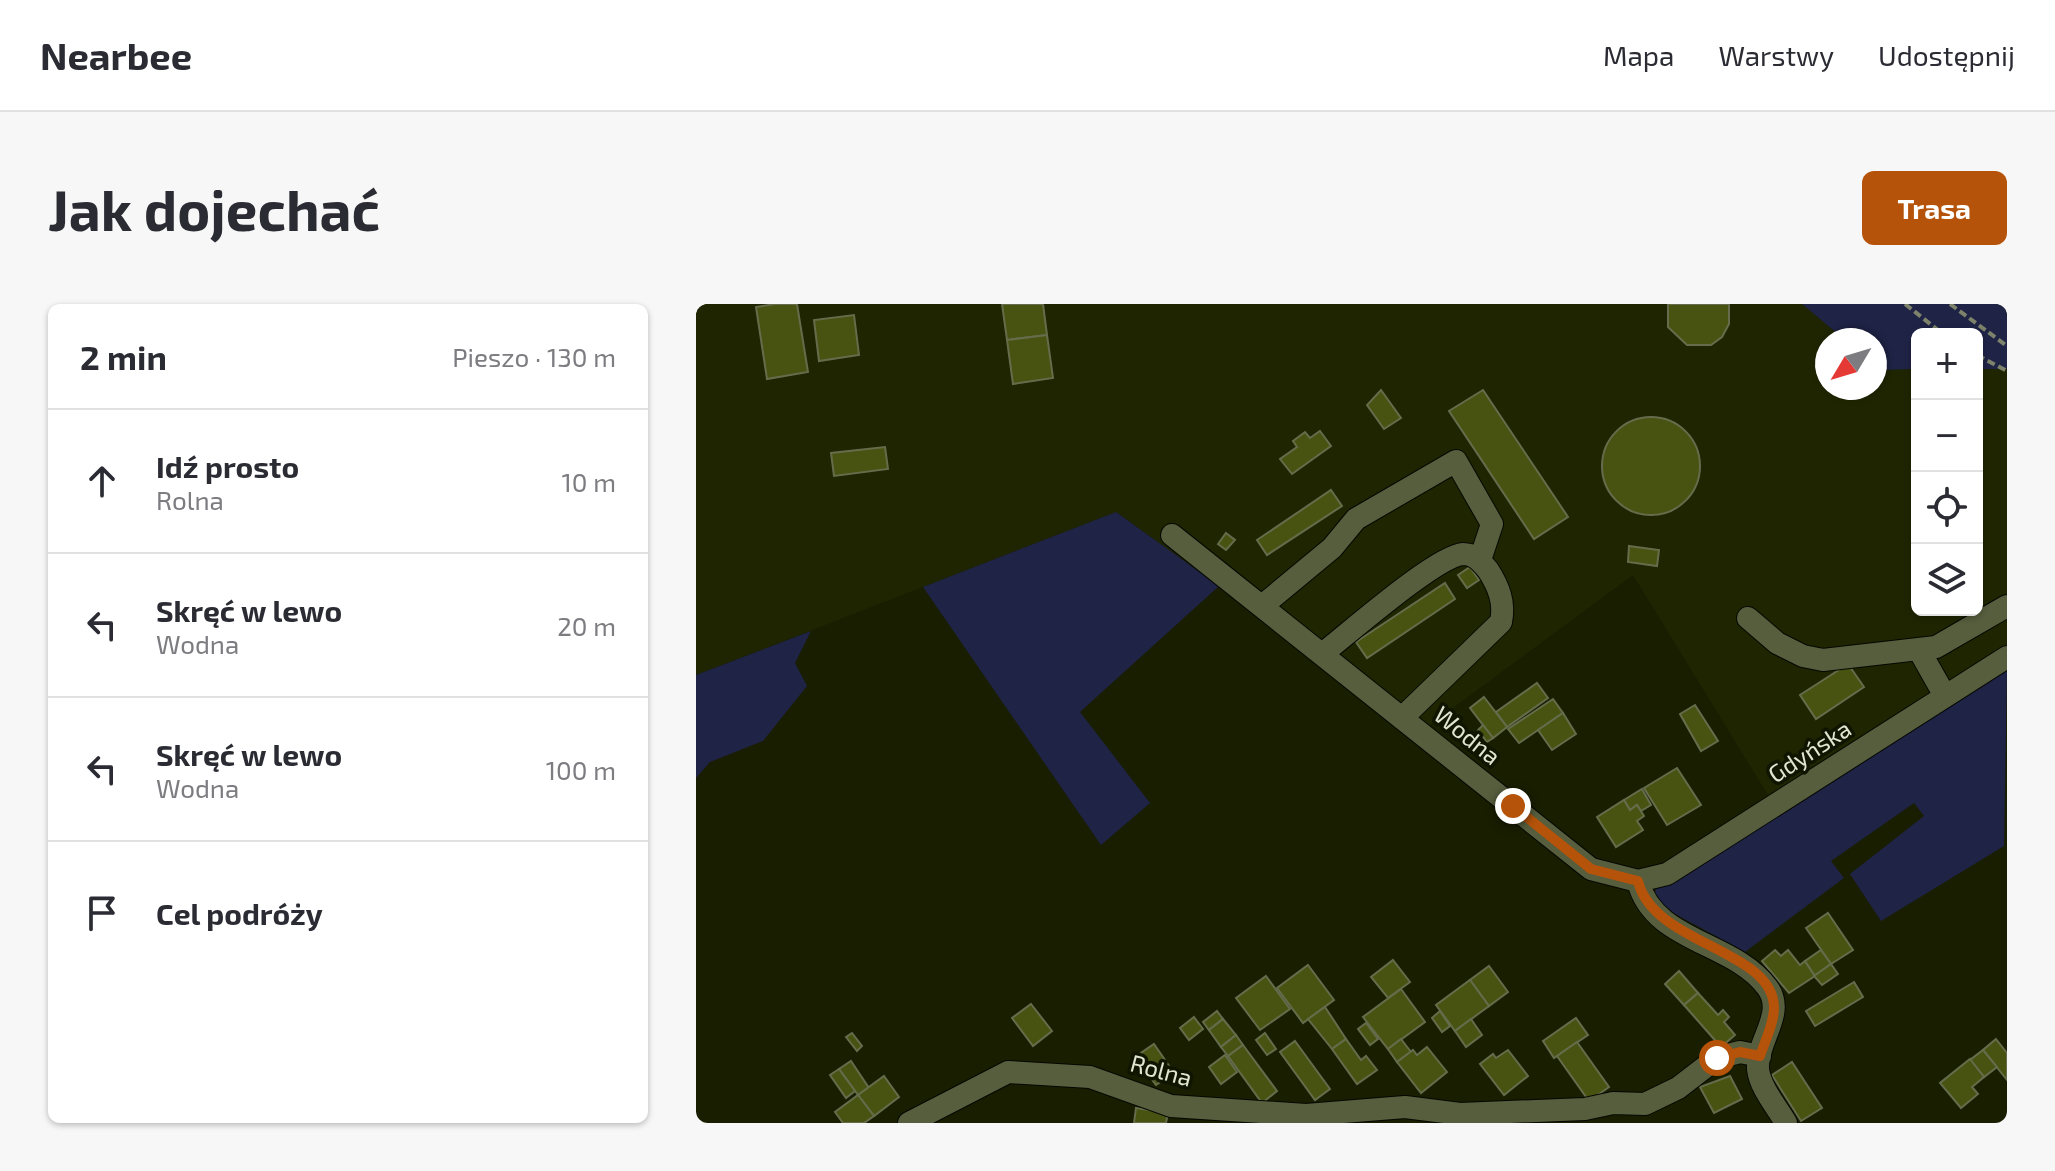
<!DOCTYPE html>
<html lang="pl">
<head>
<meta charset="utf-8">
<style>
  body { margin:0; font-family:"Exo 2",sans-serif; background:#f7f7f7; color:#2b2b33 }
  .controls { position:absolute; right:24px; top:24px; display:grid; overflow:hidden; border-radius:12px; box-shadow:0 2px 6px #0004 }
  .controls button { width:72px; height:72px; display:grid; place-items:center; padding:0; border:0; border-bottom:2px solid #e1e1e2; background:#fff; color:#2b2b33; font:40px sans-serif }
  .compass { position:absolute; left:1119px; top:24px; width:72px; height:72px; border-radius:50%; background:#fff; box-shadow:0 2px 6px #0004; rotate:232deg }
  .stop { position:absolute; width:24px; height:24px; margin:-18px; border:6px solid #b45309; border-radius:50%; background:#fff }
  .stop.end { background:#b45309; border-color:#fff; box-shadow:0 2px 8px #0008 }
  .list { margin:0; padding:0; list-style:none }
  h2 { display:flex; justify-content:space-between; align-items:center; height:104px; margin:0; padding:0 32px; font-size:34px }
  h2 small { font-size:26px; font-weight:400; color:#7c7c81 }
  .list li { display:grid; grid-template-columns:52px 1fr auto; gap:24px; align-items:center; box-sizing:border-box; height:144px; padding:0 32px; border-top:2px solid #e1e1e2 }
  .list b { display:block; font-size:30px; white-space:nowrap }
  .list p { margin:0; font-size:26px; white-space:nowrap; color:#7c7c81 }
  .list em { font-size:26px; font-style:normal; color:#7c7c81 }
  .icon { flex:none; width:44px; height:44px; fill:none; stroke:currentColor; stroke-width:2; stroke-linecap:round; stroke-linejoin:round }
  .map { position:relative; flex:none; width:1311px; height:819px; overflow:hidden; border-radius:12px }
  header { display:flex; align-items:center; gap:48px; box-sizing:border-box; height:112px; padding:0 40px; background:#fff; border-bottom:2px solid #e1e1e2 }
  header strong { font-size:38px }
  nav { display:flex; gap:44px; margin-inline-start:auto; font-size:28px }
  .intro { display:flex; align-items:center; justify-content:space-between; box-sizing:border-box; height:192px; padding:0 48px }
  h1 { margin:0; font-size:56px }
  .button { padding:20px 36px; border-radius:12px; background:#b45309; color:#fff; font-size:28px; font-weight:700 }
  main { display:flex; gap:48px; padding:0 48px }
  aside { flex:1; background:#fff; border-radius:12px; box-shadow:0 2px 6px #0004 }
  .map>svg:first-child { display:block }
  .built { fill:#1f2500 }
  .green { fill:#1f2346 }
  .building { fill:#485311; stroke:#656c4c; stroke-width:2 }
  .lines { fill:none; stroke-linecap:round; stroke-linejoin:round }
  .minor-casing { stroke:#050800; stroke-width:24 }
  .path { stroke:#7d826a; stroke-width:4; stroke-dasharray:8 4; stroke-linecap:butt }
  .minor { stroke:#575e3e; stroke-width:22 }
  .route { stroke:#b45309; stroke-width:10 }
  .labels { text-anchor:middle; stroke-width:7; stroke-linejoin:round; paint-order:stroke }
  .street-label { font-size:24px; fill:#e1e6d3; stroke:#101500 }
</style>
</head>
<body>
<header>
<strong>Nearbee</strong>
<nav><a>Mapa</a><a>Warstwy</a><a>Udostępnij</a></nav>
</header>
<div class="intro"><h1>Jak dojechać</h1><a class="button">Trasa</a></div>
<main>
<aside>
<h2>2 min<small>Pieszo · 130 m</small></h2>
<ul class="list">
<li><svg class="icon" aria-label="ahead" viewBox="0 0 24 24"><path d="M12 20V5M6 11l6-6 6 6"/></svg><div><b>Idź prosto</b><p>Rolna</p></div><em>10 m</em></li>
<li><svg class="icon" aria-label="left" viewBox="0 0 24 24"><path d="M17 20v-9H6M10 6l-5 5 5 5"/></svg><div><b>Skręć w lewo</b><p>Wodna</p></div><em>20 m</em></li>
<li><svg class="icon" aria-label="left" viewBox="0 0 24 24"><path d="M17 20v-9H6M10 6l-5 5 5 5"/></svg><div><b>Skręć w lewo</b><p>Wodna</p></div><em>100 m</em></li>
<li><svg class="icon" aria-label="arrive" viewBox="0 0 24 24"><path d="M6 21V4h12l-3 4 3 4H6"/></svg><div><b>Cel podróży</b></div></li>
</ul>
</aside>
<div class="map">
<svg width="1311" height="819" viewBox="0 0 1311 819">
  <rect width="100%" height="100%" fill="#191e01"/>
  <polygon class="built" points="0,0 1106,0 1149,36 1131,36 1131,84 1179,84 1179,61 1184,66 1221,65 1221,306 1281,306 1281,65 1311,65 1311,342 1072,491 937,271 715,435 569,315 420,208 0,371"/>
  <g class="green">
    <polygon points="1106,0 1311,0 1311,65 1281,65 1281,30 1221,30 1221,65 1184,66 1179,61 1179,36 1149,36"/>
    <polygon points="420,208 523,282 384,408 454,499 405,541 227,283"/>
    <polygon points="115,327 99,359 111,382 67,437 14,458 0,474 0,371"/>
    <polygon points="1311,366 1308,542 1185,617 1154,570 1228,512 1218,499 1135,557 1148,574 1049,648 957,598 960,585"/>
  </g>
  <g class="building">
    <polygon points="79,0 101,0 112,68 71,75 60,3"/>
    <polygon points="306,0 347,0 351,31 311,36"/>
    <polygon points="972,0 1033,0 1033,20 1026,33 1015,41 991,41 972,23"/>
    <polygon points="158,11 163,51 123,57 118,16"/>
    <polygon points="351,31 357,74 317,80 311,36"/>
    <polygon points="685,86 705,114 688,125 671,101"/>
    <polygon points="787,86 872,213 838,235 753,107"/>
    <circle cx="955" cy="162" r="49"/>
    <polygon points="624,127 635,142 596,170 584,155 601,143 597,137 609,128 614,134"/>
    <polygon points="189,143 192,165 138,172 135,149"/>
    <polygon points="635,186 646,202 571,251 561,236"/>
    <polygon points="530,229 539,236 530,246 522,240"/>
    <polygon points="933,242 963,246 961,262 932,258"/>
    <polygon points="774,263 783,276 771,284 762,271"/>
    <polygon points="749,279 759,295 671,354 660,338"/>
    <polygon points="1152,360 1168,383 1120,415 1104,391"/>
    <polygon points="841,379 852,394 811,423 800,408"/>
    <polygon points="788,393 811,423 797,434 774,404"/>
    <polygon points="857,395 867,409 823,439 812,425"/>
    <polygon points="999,401 1022,437 1005,447 984,410"/>
    <polygon points="867,409 880,430 856,446 842,426"/>
    <polygon points="787,421 797,434 791,438 782,426"/>
    <polygon points="981,464 1005,501 971,521 948,484"/>
    <polygon points="946,485 955,501 945,507 941,501 934,506 928,496"/>
    <polygon points="928,496 934,506 941,501 948,512 941,517 947,526 920,543 901,513"/>
    <polygon points="1132,609 1157,646 1135,660 1110,624"/>
    <polygon points="1079,646 1085,652 1092,646 1104,661 1109,657 1119,672 1093,689 1066,657"/>
    <polygon points="1125,646 1135,660 1119,672 1109,657"/>
    <polygon points="697,656 714,678 692,694 675,673"/>
    <polygon points="1135,660 1142,670 1126,681 1118,672"/>
    <polygon points="612,661 638,696 607,719 581,684"/>
    <polygon points="793,662 812,688 793,702 774,676"/>
    <polygon points="983,667 1002,689 988,701 969,680"/>
    <polygon points="570,672 594,705 564,726 540,694"/>
    <polygon points="774,676 793,702 759,727 740,701"/>
    <polygon points="1158,678 1167,693 1119,722 1110,707"/>
    <polygon points="705,685 729,718 692,745 667,713"/>
    <polygon points="1002,689 1022,711 1027,706 1033,713 1028,718 1039,731 1025,743 988,701"/>
    <polygon points="335,700 356,727 337,742 316,714"/>
    <polygon points="629,703 650,735 636,745 612,715"/>
    <polygon points="521,707 527,715 513,726 507,718"/>
    <polygon points="744,707 754,722 746,728 736,714"/>
    <polygon points="498,713 507,725 493,736 484,724"/>
    <polygon points="880,714 892,731 858,754 847,737"/>
    <polygon points="527,715 540,731 525,743 513,726"/>
    <polygon points="775,715 786,731 770,743 759,727"/>
    <polygon points="670,719 682,735 674,741 662,725"/>
    <polygon points="156,729 166,742 161,747 150,733"/>
    <polygon points="569,729 580,745 571,751 560,736"/>
    <polygon points="540,731 547,741 532,752 525,743"/>
    <polygon points="650,735 665,756 670,752 681,766 661,780 636,745"/>
    <polygon points="705,735 715,748 701,758 692,745"/>
    <polygon points="1300,735 1311,749 1311,776 1287,746"/>
    <polygon points="599,737 634,785 619,796 584,748"/>
    <polygon points="881,738 913,783 893,797 861,752"/>
    <polygon points="458,740 478,769 460,781 439,753"/>
    <polygon points="547,741 581,787 566,799 532,752"/>
    <polygon points="731,743 751,768 725,789 701,758 717,746 721,751"/>
    <polygon points="812,746 832,772 808,791 784,760 797,750 800,754"/>
    <polygon points="1287,746 1301,763 1288,773 1274,756"/>
    <polygon points="529,751 541,768 525,780 513,763"/>
    <polygon points="1274,755 1288,773 1276,783 1282,790 1265,804 1244,779"/>
    <polygon points="155,757 173,784 162,791 143,765"/>
    <polygon points="1096,758 1126,804 1105,817 1076,771"/>
    <polygon points="143,765 159,787 150,794 134,771"/>
    <polygon points="188,772 203,793 178,812 162,791"/>
    <polygon points="1034,772 1046,795 1018,809 1004,783"/>
    <polygon points="162,791 178,812 168,819 147,819 139,808"/>
    <polygon points="440,804 472,809 470,819 438,819"/>
  </g>
  <g class="lines">
    <g class="minor-casing">
      <g id="minor">
        <polyline points="476,231 895,565 942,577 971,570 1311,353"/>
        <polyline points="566,302 636,244 660,215 760,157 796,220 784,256"/>
        <polyline points="1052,314 1081,339 1107,352 1127,356 1240,343 1311,302"/>
        <polyline points="1223,346 1249,392"/>
        <path d="M626,350C652,330 740,252 767,250C779,250 785,258 792,266C803,283 809,299 805,318L706,414"/>
        <path d="M942,577C957,638 1037,637 1071,683C1091,709 1060,737 1062,765C1064,784 1081,803 1090,819"/>
        <polyline points="764,810 889,805 917,799 949,800 982,784 1021,754 1044,748 1064,752"/>
        <polyline points="213,819 312,768 394,773 475,802 610,811 709,803 764,810 767,819"/>
      </g>
    </g>
    <g class="path">
      <polyline points="1209,0 1247,30"/>
      <polyline points="1254,0 1311,42"/>
      <polyline points="1281,51 1311,67"/>
    </g>
    <use href="#minor" class="minor"/>
  </g>
  <g class="lines">
    <path class="route" d="M817,502L895,565L942,577C957,641 1078,645 1078,704C1078,719 1069,737 1064,752L1044,748L1021,754"/>
  </g>
  <g class="labels">
    <g class="street-label">
      <text transform="translate(771 432) rotate(39)" y="8">Wodna</text>
      <text transform="translate(1114 448) rotate(-33)" y="8">Gdyńska</text>
      <text transform="translate(465 767) rotate(15)" y="8">Rolna</text>
    </g>
  </g>
</svg>
<div class="controls">
<button>+</button>
<button>−</button>
<button><svg class="icon" aria-label="locate" viewBox="0 0 24 24"><circle cx="12" cy="12" r="6"/><path d="M12 2v4M12 18v4M2 12h4M18 12h4"/></svg></button>
<button><svg class="icon" aria-label="layers" viewBox="0 0 24 24"><path d="M12 4l9 5-9 5-9-5zM3 14l9 5 9-5"/></svg></button>
</div>
<svg class="compass" viewBox="-18 -18 36 36"><path d="M0-13l5 13h-10z" fill="#e53935"/><path d="M0 13l5-13h-10z" fill="#7c7c81"/></svg>
<div class="stop" style="left:1021px;top:754px"></div>
<div class="stop end" style="left:817px;top:502px"></div>
</div>
</main>
</body>
</html>
